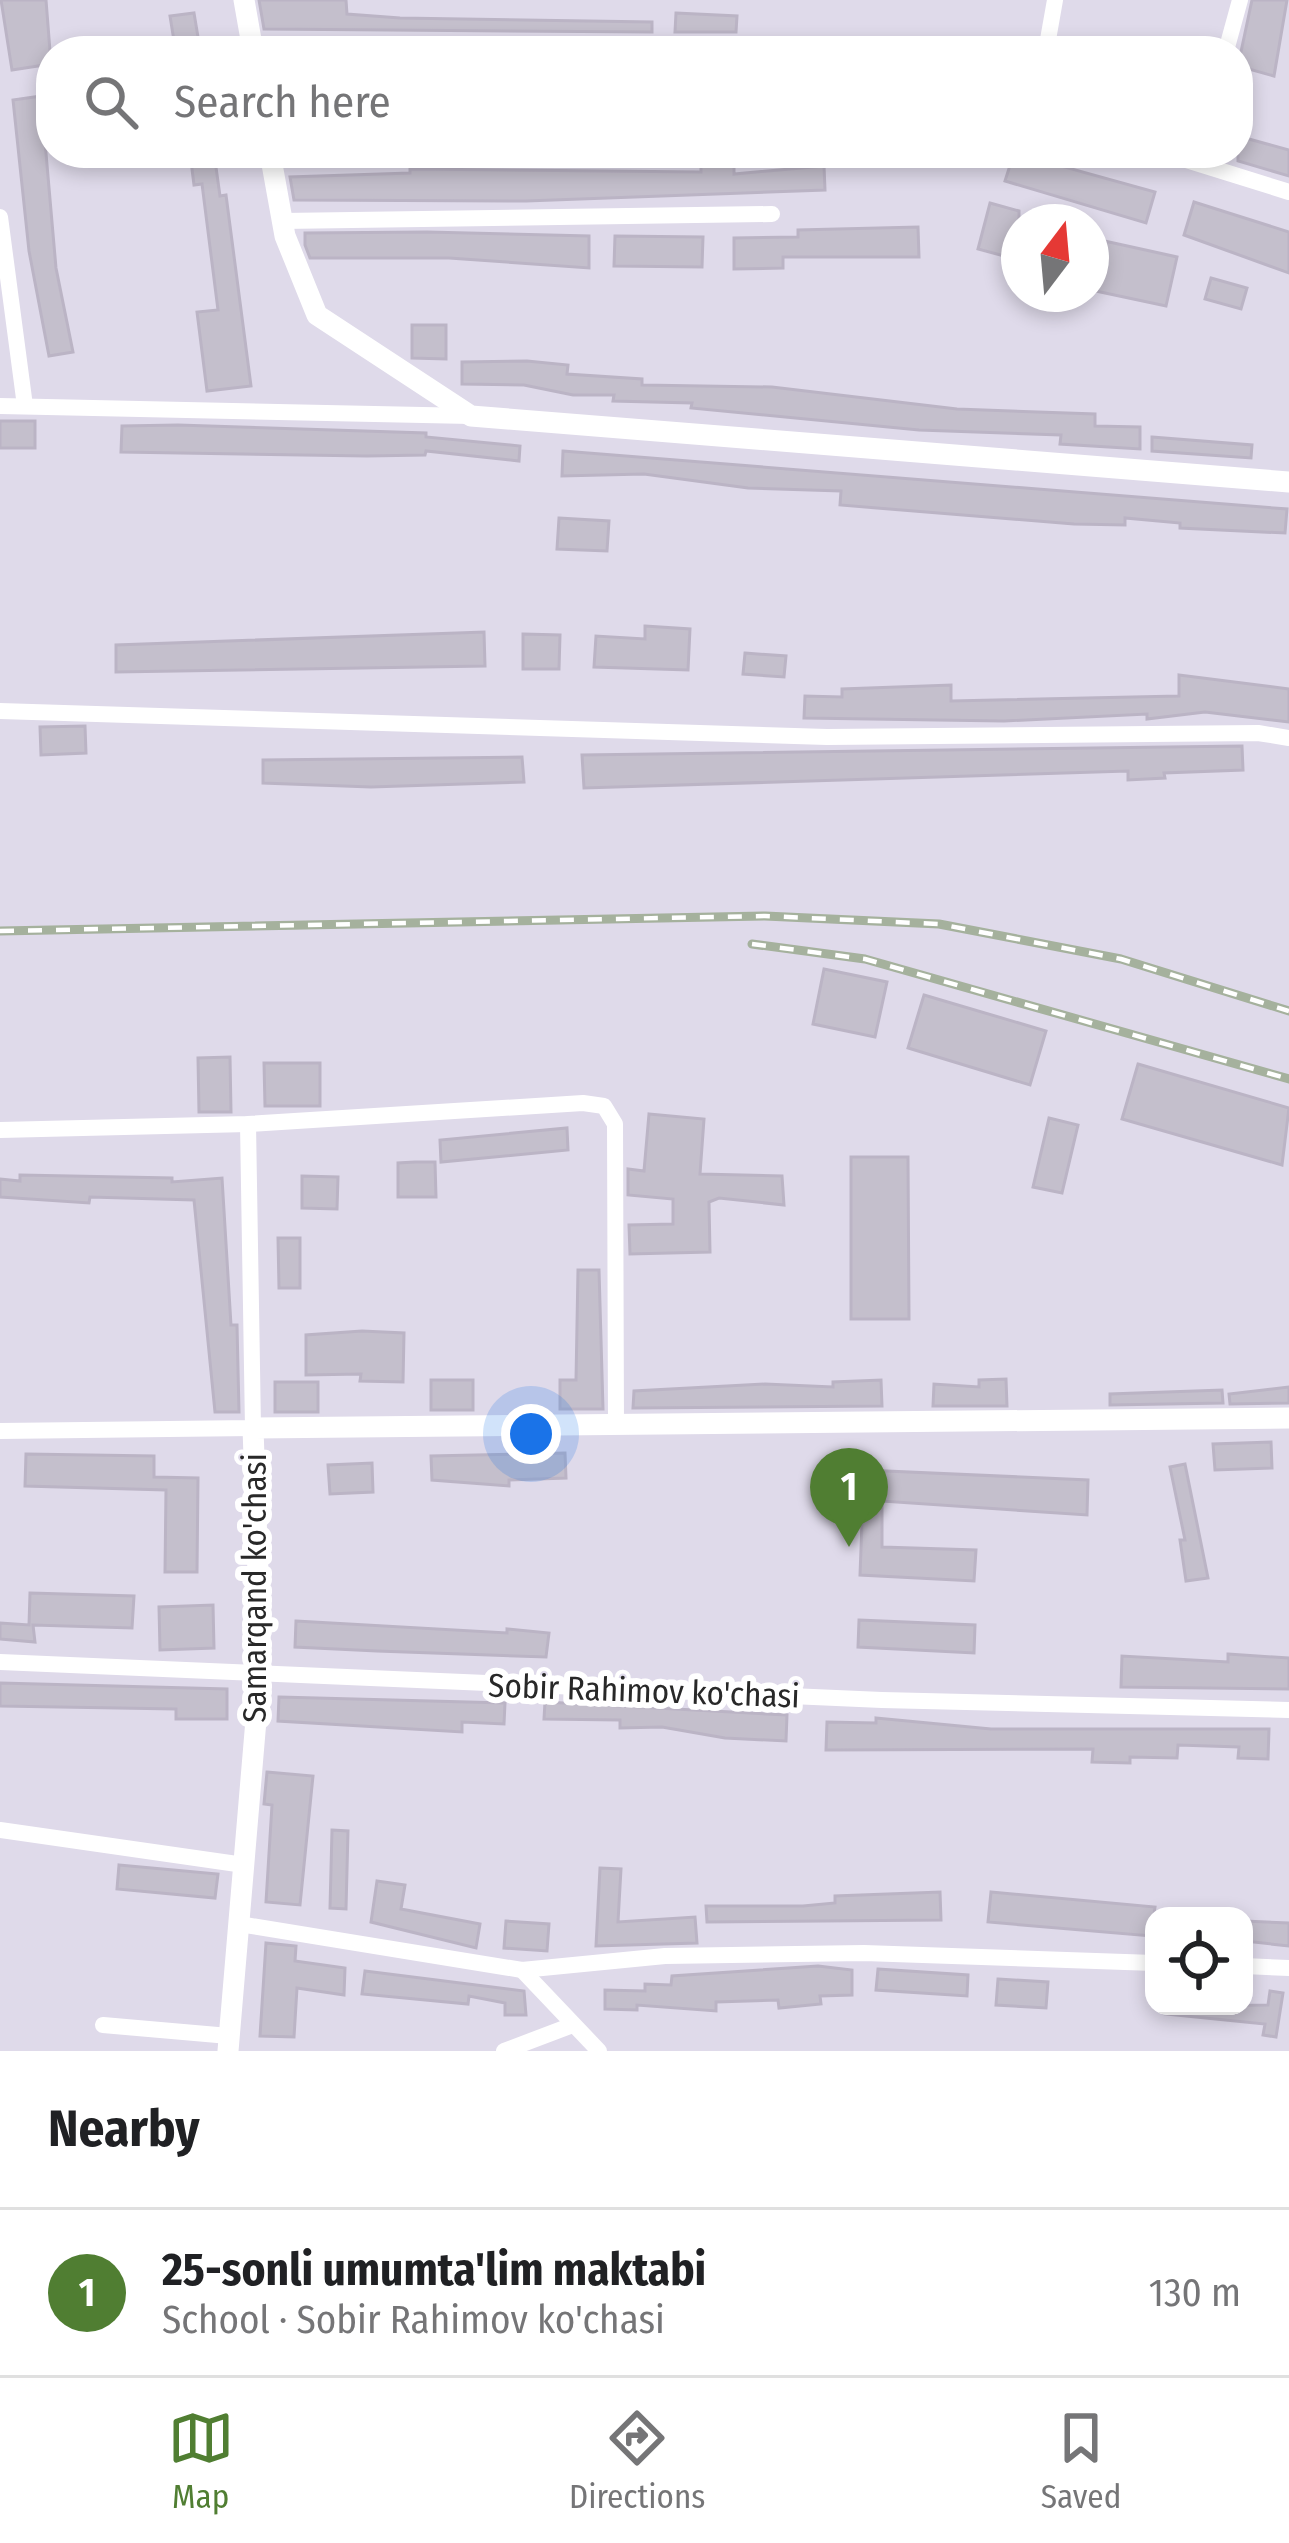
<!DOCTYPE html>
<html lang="en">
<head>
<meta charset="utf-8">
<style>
  body { margin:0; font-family:"Fira Sans Condensed",sans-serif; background:#f2f2f2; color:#202124 }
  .controls { position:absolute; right:36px; bottom:36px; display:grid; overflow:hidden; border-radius:24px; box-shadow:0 6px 18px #0003 }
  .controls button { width:108px; height:108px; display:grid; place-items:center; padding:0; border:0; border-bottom:3px solid #e0e0e0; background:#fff; color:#202124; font:60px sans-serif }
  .compass { position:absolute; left:1001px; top:204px; width:108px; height:108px; border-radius:50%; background:#fff; box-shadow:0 6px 18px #0003; rotate:16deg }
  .you { position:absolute; left:531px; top:1434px; width:42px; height:42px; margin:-30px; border:9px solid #fff; border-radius:50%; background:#1a73e8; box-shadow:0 0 0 18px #1a73e833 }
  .badge { display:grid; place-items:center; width:78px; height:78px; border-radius:50%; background:#507e32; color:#fff; font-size:39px; font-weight:700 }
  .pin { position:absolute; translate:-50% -99px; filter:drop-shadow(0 3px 6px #0008) }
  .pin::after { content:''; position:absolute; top:63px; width:42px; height:36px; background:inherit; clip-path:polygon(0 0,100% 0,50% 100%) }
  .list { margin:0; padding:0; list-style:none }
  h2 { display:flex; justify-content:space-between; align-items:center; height:156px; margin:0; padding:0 48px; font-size:51px }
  h2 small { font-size:39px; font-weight:400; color:#757577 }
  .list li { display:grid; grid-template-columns:78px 1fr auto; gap:36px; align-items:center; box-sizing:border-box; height:168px; padding:0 48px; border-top:3px solid #e0e0e0 }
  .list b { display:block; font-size:45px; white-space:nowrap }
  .list p { margin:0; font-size:39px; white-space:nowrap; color:#757577 }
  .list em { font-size:39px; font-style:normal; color:#757577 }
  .icon { flex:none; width:66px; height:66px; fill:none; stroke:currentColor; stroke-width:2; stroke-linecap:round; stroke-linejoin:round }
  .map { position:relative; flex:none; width:1289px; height:2051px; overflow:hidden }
  .search { position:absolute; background:#fff; box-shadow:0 6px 18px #0003; left:36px; right:36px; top:36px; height:132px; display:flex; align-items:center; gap:30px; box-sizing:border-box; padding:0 42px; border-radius:48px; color:#757577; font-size:45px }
  .sheet { height:324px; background:#fff }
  nav { display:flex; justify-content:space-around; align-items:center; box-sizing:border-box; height:168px; border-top:3px solid #e0e0e0; background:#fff; font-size:33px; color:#757577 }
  nav a { display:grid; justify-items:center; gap:6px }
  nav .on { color:#507e32 }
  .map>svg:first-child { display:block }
  .building { fill:#c4bfcc; stroke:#bbb4c5; stroke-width:3 }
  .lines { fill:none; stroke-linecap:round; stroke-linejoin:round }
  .minor { stroke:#fff; stroke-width:16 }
  .tertiary { stroke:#fff; stroke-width:21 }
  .rail-casing { stroke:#a5b19d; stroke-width:9 }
  .rail { stroke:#fff; stroke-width:4.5; stroke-dasharray:14; stroke-linecap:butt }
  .labels { text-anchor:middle; stroke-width:12; stroke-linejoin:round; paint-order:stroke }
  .street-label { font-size:33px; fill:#282828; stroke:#fff }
</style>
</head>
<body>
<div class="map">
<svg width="1289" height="2051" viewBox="0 0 1289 2051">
  <rect width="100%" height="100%" fill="#dfdaea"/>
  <g class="building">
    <polygon points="1,0 46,0 51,64 12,70"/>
    <polygon points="259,0 346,0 347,14 400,18 652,22 652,32 264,29"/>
    <polygon points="1252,0 1287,0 1274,76 1238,66"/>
    <polygon points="194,13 199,43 175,47 170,16"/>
    <polygon points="676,13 737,16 736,32 675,32"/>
    <polygon points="41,96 56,268 73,352 49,356 29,251 13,100"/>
    <polygon points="1238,136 1289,150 1289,176 1238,161"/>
    <polygon points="190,153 214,153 220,196 226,195 251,386 207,391 197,312 218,310 202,184 194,185"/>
    <polygon points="1014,153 1155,192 1146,223 1005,181"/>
    <polygon points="701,163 734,164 734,174 824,166 825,190 526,201 294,200 290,177 410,173 410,169 701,172"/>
    <polygon points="1194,202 1289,232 1289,273 1184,235"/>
    <polygon points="990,203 1019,211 1019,260 978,249"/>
    <polygon points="918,227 919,257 783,257 783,268 734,269 734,238 798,237 798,230"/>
    <polygon points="427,232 589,236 589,268 449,258 310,258 305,245 305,233"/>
    <polygon points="615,236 703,237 702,267 614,266"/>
    <polygon points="1091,238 1177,257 1166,306 1091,290"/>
    <polygon points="1211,278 1247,288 1241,309 1205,299"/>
    <polygon points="412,325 446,325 446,359 412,358"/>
    <polygon points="527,361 568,365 567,374 642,379 642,385 772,387 957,409 1095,414 1095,426 1140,427 1140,449 1060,444 1061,435 919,430 691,408 692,403 613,401 614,395 573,395 524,385 462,384 462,362"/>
    <rect x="0" y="421" width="35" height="27"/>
    <polygon points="178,425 426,433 426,437 520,446 519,461 426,451 425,455 367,456 121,452 122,426"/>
    <polygon points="1152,437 1252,445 1251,458 1152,451"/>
    <polygon points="563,451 1287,509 1285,533 1180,528 1180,523 1125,518 1125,525 1074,524 840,505 841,491 748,488 644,474 562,476"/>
    <polygon points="559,518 609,521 607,551 557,549"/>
    <polygon points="645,626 690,629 688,670 594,667 596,636 645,639"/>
    <polygon points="484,632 485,666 116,672 116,645"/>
    <polygon points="523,634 560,635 559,669 523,669"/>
    <polygon points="745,653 786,656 784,677 743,674"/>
    <polygon points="1179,675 1289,689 1289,722 1205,712 1147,719 1147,714 1004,721 804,718 805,696 842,697 842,689 951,685 951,701 1179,696"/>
    <polygon points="85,726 86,753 41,755 40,727"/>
    <polygon points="1242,746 1243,770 1164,773 1165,778 1128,780 1128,771 584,788 582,755"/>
    <polygon points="522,757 524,782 371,787 263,783 263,760"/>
    <polygon points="824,969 887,982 875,1037 813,1024"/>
    <polygon points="924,995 1046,1031 1030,1085 908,1048"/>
    <polygon points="230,1057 231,1112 199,1112 198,1058"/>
    <polygon points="264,1063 320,1063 320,1106 265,1106"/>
    <polygon points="1138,1064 1289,1108 1282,1165 1122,1119"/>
    <polygon points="649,1114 704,1119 700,1174 782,1176 784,1205 719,1198 709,1202 710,1252 630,1254 629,1225 673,1224 673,1199 628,1195 628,1169 644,1171"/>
    <polygon points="1049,1118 1078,1125 1062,1193 1033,1187"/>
    <polygon points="567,1128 568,1150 441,1162 440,1140"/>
    <polygon points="851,1157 908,1157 909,1319 851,1319"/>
    <polygon points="415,1162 435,1162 436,1197 398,1197 398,1163"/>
    <polygon points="20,1175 172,1178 172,1182 222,1178 231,1325 237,1325 239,1412 215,1412 194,1200 90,1197 89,1203 0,1197 0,1179 20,1181"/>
    <polygon points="302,1176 338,1177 337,1209 302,1208"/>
    <polygon points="278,1238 300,1238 300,1288 279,1288"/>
    <polygon points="578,1270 599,1270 603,1409 560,1409 560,1380 576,1380"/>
    <polygon points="362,1331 404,1333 403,1382 360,1381 361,1374 306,1375 306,1335"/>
    <polygon points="1006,1379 1007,1406 933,1406 934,1384 979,1387 979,1380"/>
    <rect x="431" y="1380" width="42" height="30"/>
    <polygon points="881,1380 882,1406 633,1408 634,1391 765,1384 833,1387 833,1382"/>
    <rect x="275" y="1382" width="43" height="30"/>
    <polygon points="1289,1387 1289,1403 1230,1404 1229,1394"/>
    <polygon points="1222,1390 1223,1403 1110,1405 1110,1394"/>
    <polygon points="1271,1442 1272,1468 1215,1470 1213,1444"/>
    <polygon points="565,1453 566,1478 509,1480 509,1486 432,1480 431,1456"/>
    <polygon points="26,1454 154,1456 154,1477 198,1478 197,1572 165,1572 166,1490 25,1486"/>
    <polygon points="372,1463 373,1492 330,1494 328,1465"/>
    <polygon points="1185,1464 1208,1578 1186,1581 1180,1540 1185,1540 1170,1467"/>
    <polygon points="864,1470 1088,1480 1087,1515 882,1501 882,1547 976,1550 974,1581 860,1575"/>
    <polygon points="30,1593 134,1596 132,1628 33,1625 35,1642 0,1639 0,1623 29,1625"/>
    <polygon points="213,1605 214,1648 160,1650 159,1607"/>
    <polygon points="859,1620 975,1625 974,1653 858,1647"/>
    <polygon points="296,1621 507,1633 507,1629 549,1633 546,1657 377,1651 295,1647"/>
    <polygon points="1228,1654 1289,1658 1289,1689 1121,1687 1122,1656 1228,1662"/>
    <polygon points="0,1683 227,1689 227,1719 176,1719 176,1709 0,1706"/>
    <polygon points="279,1697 505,1703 504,1724 462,1722 462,1732 278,1721"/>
    <polygon points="545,1702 787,1715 786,1741 725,1738 662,1727 620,1728 620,1720 544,1719"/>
    <polygon points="876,1718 991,1729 1269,1729 1268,1759 1238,1758 1239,1747 1178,1745 1177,1758 1130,1757 1130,1763 1092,1762 1093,1749 826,1750 827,1722 876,1723"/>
    <polygon points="267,1772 313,1776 300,1905 266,1902 272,1805 264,1804"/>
    <polygon points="332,1830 348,1831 346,1909 330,1908"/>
    <polygon points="119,1865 218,1874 215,1898 117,1889"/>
    <polygon points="600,1868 621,1869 618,1922 695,1917 697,1943 596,1946"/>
    <polygon points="377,1881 405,1885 401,1909 480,1924 476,1948 371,1922"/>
    <polygon points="940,1892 941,1920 707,1922 706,1906 803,1906 835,1903 835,1896"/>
    <polygon points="991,1892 1155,1907 1151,1936 988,1922"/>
    <polygon points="506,1921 549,1924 547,1951 504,1948"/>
    <polygon points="1244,1921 1289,1923 1289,1946 1244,1941"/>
    <polygon points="266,1943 296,1946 295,1961 345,1968 344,1995 297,1988 294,2037 260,2036"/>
    <polygon points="818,1966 852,1970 852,1995 820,1996 821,2004 779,2008 778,2000 716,2002 716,2011 637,2005 637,2010 605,2009 605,1990 645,1991 645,1984 671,1985 672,1976"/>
    <polygon points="878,1969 968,1975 967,1996 876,1990"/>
    <polygon points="365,1971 524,1991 526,2015 505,2015 505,2003 469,1996 468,2004 362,1994"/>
    <polygon points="998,1979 1048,1982 1046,2008 996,2005"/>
    <polygon points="1270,1991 1283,1993 1276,2037 1263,2035 1265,2024 1165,2014 1165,2006 1268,2005"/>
  </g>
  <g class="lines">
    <g class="minor">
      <polyline points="252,48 794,44"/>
      <polyline points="1046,51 1055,0"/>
      <polyline points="1226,51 1240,0"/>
      <polyline points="1164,153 1289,192"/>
      <polyline points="0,217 25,406"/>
      <polyline points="282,221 772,214"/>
      <polyline points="0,406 471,416"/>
      <polyline points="0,711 827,737 1258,733 1289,738"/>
      <polyline points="0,1130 248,1124 583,1103 604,1106 615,1124 616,1424"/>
      <polyline points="0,1431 253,1428 248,1124"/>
      <polyline points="0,1662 882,1700 1289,1710"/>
      <polyline points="0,1830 244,1865"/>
      <polyline points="239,1924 522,1970 665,1956 864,1953 1154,1963"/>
      <polyline points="1244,1966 1289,1968"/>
      <polyline points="522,1970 599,2051"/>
      <polyline points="103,2025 229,2036"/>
      <polyline points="504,2051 570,2026"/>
    </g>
    <g class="tertiary">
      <polyline points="244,0 253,51"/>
      <polyline points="270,153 285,236 317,315 471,416 1289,482"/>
      <polyline points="228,2051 261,1661 253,1428 1289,1418"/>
    </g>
    <g class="rail-casing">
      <g id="rail">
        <polyline points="0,931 765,916 939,924 1121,959 1289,1011"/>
        <polyline points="752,944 865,959 1289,1079"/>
      </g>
    </g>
    <use href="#rail" class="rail"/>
  </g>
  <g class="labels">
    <g class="street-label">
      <text transform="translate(254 1588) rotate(-90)" y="12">Samarqand ko'chasi</text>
      <text transform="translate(644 1690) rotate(2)" y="12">Sobir Rahimov ko'chasi</text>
    </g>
  </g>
</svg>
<div class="controls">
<button><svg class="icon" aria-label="locate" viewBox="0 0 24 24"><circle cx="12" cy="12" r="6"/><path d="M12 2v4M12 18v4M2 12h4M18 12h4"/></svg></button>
</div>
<svg class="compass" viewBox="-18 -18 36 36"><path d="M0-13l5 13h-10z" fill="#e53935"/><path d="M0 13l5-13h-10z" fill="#757577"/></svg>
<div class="you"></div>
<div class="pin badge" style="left:849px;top:1547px">1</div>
<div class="search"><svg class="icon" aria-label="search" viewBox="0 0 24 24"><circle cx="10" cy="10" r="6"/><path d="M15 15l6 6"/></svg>Search here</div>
</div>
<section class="sheet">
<h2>Nearby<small></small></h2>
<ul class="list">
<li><span class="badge">1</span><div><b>25-sonli umumta'lim maktabi</b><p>School · Sobir Rahimov ko'chasi</p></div><em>130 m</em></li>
</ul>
</section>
<nav>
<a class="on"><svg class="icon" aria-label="map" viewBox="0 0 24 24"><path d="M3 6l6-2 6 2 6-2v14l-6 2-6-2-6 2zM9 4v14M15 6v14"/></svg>Map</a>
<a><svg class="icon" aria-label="directions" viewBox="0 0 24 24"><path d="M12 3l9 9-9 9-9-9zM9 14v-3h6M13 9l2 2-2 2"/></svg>Directions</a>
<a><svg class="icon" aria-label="saved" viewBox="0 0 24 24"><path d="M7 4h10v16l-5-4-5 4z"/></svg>Saved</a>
</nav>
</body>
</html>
